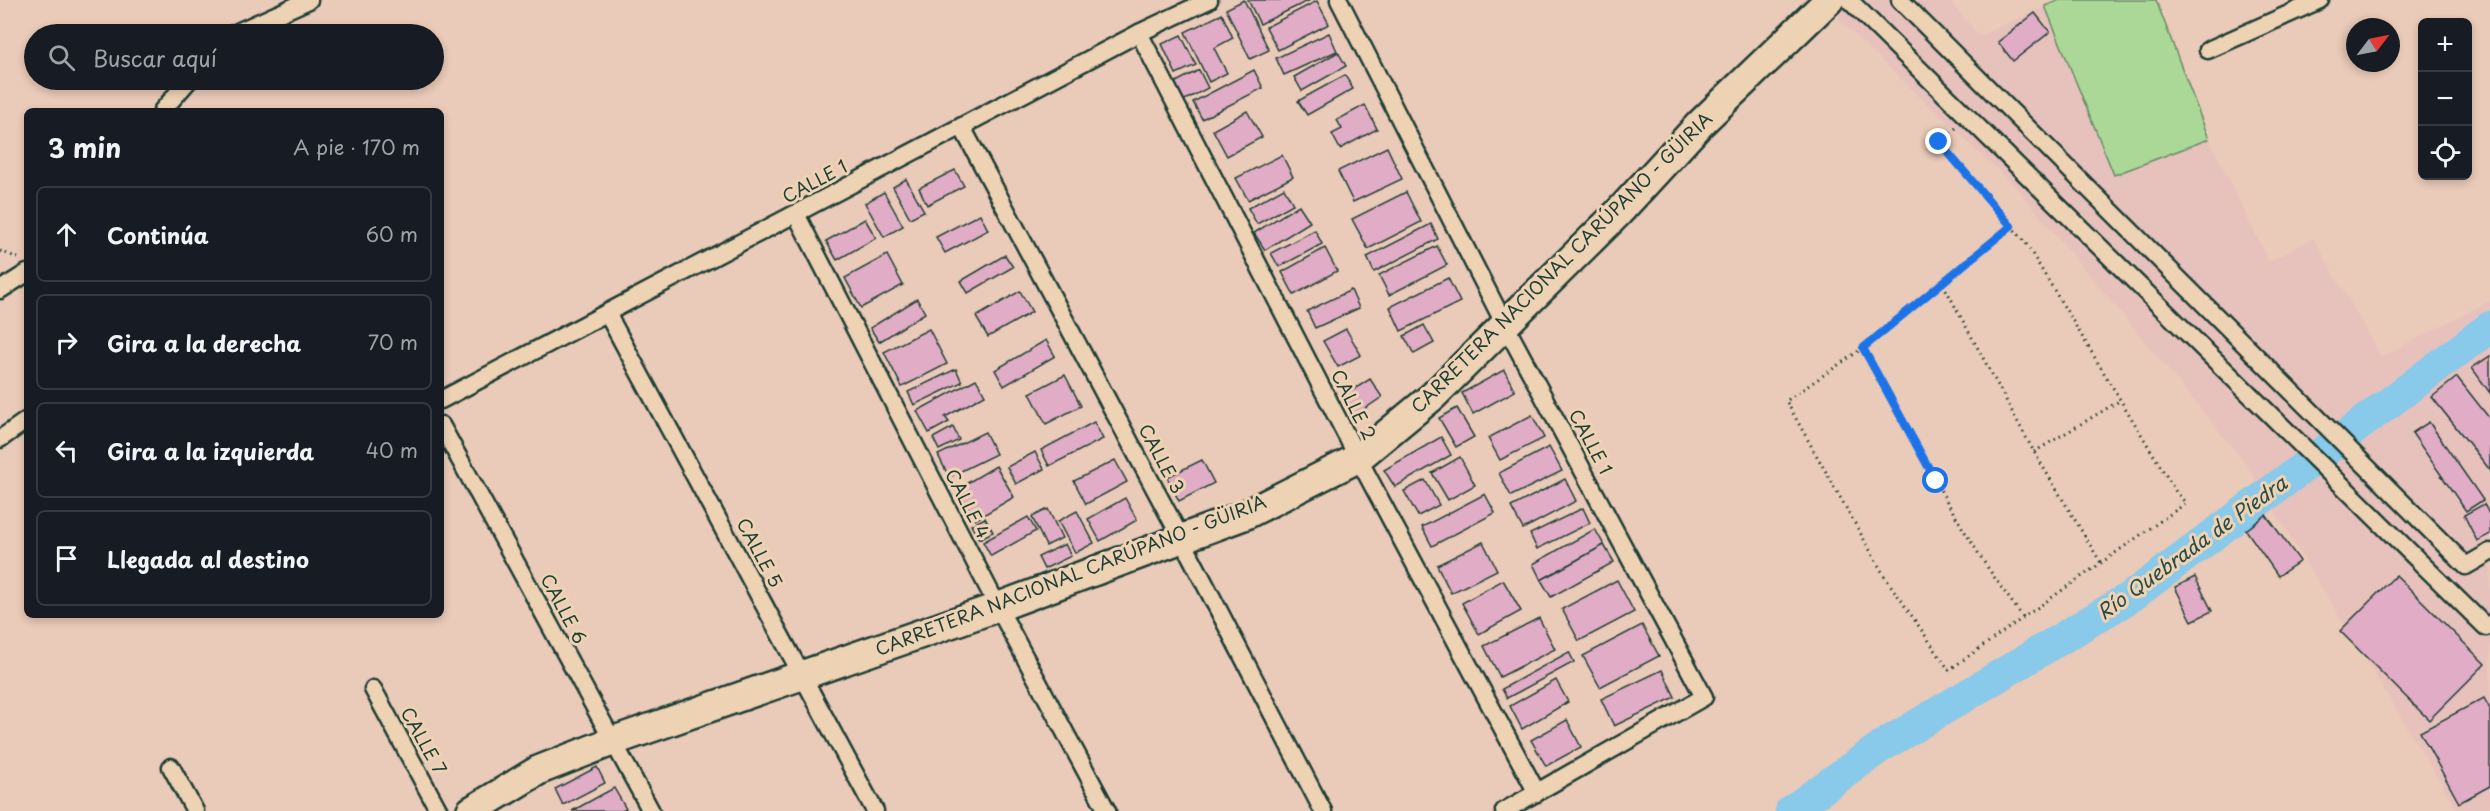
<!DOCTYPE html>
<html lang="es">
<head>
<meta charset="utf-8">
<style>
  body { margin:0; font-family:"Playpen Sans",sans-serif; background:#242831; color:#f1f3f6 }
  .controls { position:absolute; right:18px; top:18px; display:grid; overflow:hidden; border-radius:9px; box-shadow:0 3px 9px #0003 }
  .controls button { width:54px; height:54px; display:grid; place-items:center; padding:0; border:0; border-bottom:2px solid #363941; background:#171b24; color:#f1f3f6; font:30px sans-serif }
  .compass { position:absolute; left:2346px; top:18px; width:54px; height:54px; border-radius:50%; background:#171b24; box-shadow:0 3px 9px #0003; rotate:58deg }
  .stop { position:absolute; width:18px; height:18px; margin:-14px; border:4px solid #1a73e8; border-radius:50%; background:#fff }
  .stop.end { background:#1a73e8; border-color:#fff; box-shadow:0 2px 6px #0008 }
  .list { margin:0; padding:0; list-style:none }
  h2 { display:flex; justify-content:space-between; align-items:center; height:78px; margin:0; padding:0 24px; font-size:26px }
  h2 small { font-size:20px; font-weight:400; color:#9ea1a6 }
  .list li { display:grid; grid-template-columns:39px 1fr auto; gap:18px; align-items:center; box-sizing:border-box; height:96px; margin:0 12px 12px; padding:0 12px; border:2px solid #363941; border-radius:9px }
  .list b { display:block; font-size:22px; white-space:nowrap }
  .list em { font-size:20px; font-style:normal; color:#9ea1a6 }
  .icon { flex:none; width:33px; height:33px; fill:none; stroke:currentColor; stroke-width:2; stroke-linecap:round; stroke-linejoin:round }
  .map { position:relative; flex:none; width:2490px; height:811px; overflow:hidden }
  .search { position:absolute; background:#171b24; box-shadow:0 3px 9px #0003; left:24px; top:24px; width:420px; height:66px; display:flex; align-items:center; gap:15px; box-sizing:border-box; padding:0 21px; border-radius:33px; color:#9ea1a6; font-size:22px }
  .panel { position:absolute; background:#171b24; box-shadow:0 3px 9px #0003; left:24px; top:108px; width:420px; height:510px; border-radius:9px }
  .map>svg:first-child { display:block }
  .built { fill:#e7c1bc }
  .green { fill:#abd897; stroke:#658a66; stroke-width:1.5 }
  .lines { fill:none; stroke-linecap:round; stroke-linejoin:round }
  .river { stroke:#89c9e9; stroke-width:32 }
  .building { fill:#e0acc6; stroke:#1f3d34; stroke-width:1.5 }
  .minor-casing { stroke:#1f3d34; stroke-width:21 }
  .trunk-casing { stroke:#1f3d34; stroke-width:33 }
  .path { stroke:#1f3d34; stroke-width:3; stroke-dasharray:1.5 4.5; stroke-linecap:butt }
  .minor { stroke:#edd2b4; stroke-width:16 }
  .trunk { stroke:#edd2b4; stroke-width:28 }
  .route { stroke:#1a73e8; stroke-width:8 }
  .labels { text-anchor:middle; stroke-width:6; stroke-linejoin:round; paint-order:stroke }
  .street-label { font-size:18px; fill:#1f3d34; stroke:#edd2b4 }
  .water-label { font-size:20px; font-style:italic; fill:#2a4b46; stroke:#edd2b4 }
</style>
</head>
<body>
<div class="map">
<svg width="2490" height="811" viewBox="0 0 2490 811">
  <rect width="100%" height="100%" fill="#eacab8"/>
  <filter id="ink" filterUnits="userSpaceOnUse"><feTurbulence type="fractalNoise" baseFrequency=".0167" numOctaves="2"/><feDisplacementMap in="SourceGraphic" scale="12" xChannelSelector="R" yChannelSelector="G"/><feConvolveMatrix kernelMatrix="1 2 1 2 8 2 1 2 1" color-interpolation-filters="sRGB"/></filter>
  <g filter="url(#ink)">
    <polygon class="built" points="1840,0 1949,0 1979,36 2060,0 2209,139 2269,262 2313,238 2381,357 2490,301 2490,811 2458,811 2245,462 2017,188 1840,21"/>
    <polygon class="green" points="2060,0 2156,0 2209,139 2114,175 2045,6"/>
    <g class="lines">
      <polyline class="river" points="1791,811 1882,746 2132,596 2490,327"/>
    </g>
    <g class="building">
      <polygon points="1244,0 1269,50 1250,59 1226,9"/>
      <polygon points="1248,0 1310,0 1260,24"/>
      <polygon points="1317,1 1329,24 1278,50 1266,27"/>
      <polygon points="2035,13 2050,32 2013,61 1998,42"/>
      <polygon points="1222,14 1233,38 1214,48 1227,73 1209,82 1185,32"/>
      <polygon points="1329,33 1337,51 1284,75 1276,58"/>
      <polygon points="1181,35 1196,65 1176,74 1162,44"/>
      <polygon points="1338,52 1346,66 1302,91 1294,77"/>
      <polygon points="1199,70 1208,88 1181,102 1172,84"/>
      <polygon points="1254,70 1263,88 1202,119 1193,102"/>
      <polygon points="1345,75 1353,89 1307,115 1298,101"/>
      <polygon points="1365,105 1377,129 1340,149 1332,134 1342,129 1337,120"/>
      <polygon points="1247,111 1262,137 1227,156 1213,130"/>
      <polygon points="1387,147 1402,179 1353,202 1338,171"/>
      <polygon points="1282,155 1293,177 1248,200 1236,178"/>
      <polygon points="955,170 964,186 927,205 919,188"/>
      <polygon points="906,179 924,211 910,218 893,187"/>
      <polygon points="1284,188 1293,204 1257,224 1248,208"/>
      <polygon points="884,192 903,226 884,237 865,203"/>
      <polygon points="1406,192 1421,222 1368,249 1352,219"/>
      <polygon points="1299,205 1310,222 1265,250 1254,233"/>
      <polygon points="980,214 988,230 945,253 936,237"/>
      <polygon points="865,219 876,238 837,260 826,241"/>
      <polygon points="1431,224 1438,239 1374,272 1367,257"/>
      <polygon points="1315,230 1322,244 1279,267 1271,253"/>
      <polygon points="1437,246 1447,265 1389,295 1379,275"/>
      <polygon points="1325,248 1337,271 1294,295 1282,272"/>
      <polygon points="887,255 903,285 861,308 845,278"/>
      <polygon points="1005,255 1013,267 968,293 961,281"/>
      <polygon points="1448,278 1460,302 1401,331 1390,307"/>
      <polygon points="1351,290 1359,308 1315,328 1307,311"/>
      <polygon points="1020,291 1032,312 988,337 976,317"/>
      <polygon points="917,299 925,313 879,342 870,328"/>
      <polygon points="1424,325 1434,343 1414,354 1404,336"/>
      <polygon points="929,329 947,364 902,387 884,352"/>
      <polygon points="1346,329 1361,355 1338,367 1323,341"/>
      <polygon points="1046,340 1055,356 1004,386 995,370"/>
      <polygon points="2490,356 2490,393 2472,368"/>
      <polygon points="956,369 962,382 914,405 908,392"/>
      <polygon points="1504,370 1515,391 1473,414 1462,393"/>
      <polygon points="1065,375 1081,406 1046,424 1030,393"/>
      <polygon points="2457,377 2490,419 2490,470 2432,397"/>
      <polygon points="976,379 985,395 945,417 949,422 929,433 917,411"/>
      <polygon points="1370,379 1382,397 1354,416 1342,397"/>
      <polygon points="1457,408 1474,437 1456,447 1439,418"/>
      <polygon points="1532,415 1544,438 1500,460 1488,438"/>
      <polygon points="1094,422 1103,439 1049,466 1041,450"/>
      <polygon points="2429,422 2483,500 2466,511 2412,433"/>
      <polygon points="953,427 959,440 939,450 933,438"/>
      <polygon points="985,432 996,454 949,477 938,455"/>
      <polygon points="1441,437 1451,455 1395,487 1384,470"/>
      <polygon points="1549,447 1562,471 1511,496 1499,473"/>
      <polygon points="1035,452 1044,469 1016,484 1007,467"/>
      <polygon points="1460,457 1475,485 1448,500 1432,473"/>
      <polygon points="1115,460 1127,482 1086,504 1074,481"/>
      <polygon points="1202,460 1214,483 1179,501 1167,477"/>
      <polygon points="996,466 1014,497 975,520 957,489"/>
      <polygon points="1565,479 1576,501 1523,529 1511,507"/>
      <polygon points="1425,480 1439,505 1418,516 1404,491"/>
      <polygon points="1485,494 1495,513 1432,546 1422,527"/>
      <polygon points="1125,498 1137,520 1100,541 1088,519"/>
      <polygon points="2484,504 2490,516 2490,534 2477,541 2464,515"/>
      <polygon points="1583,508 1590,523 1537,549 1530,534"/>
      <polygon points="1048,509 1062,538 1046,546 1032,517"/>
      <polygon points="1077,511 1094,543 1075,553 1058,521"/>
      <polygon points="2266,515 2300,561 2278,576 2246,530"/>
      <polygon points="1028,517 1036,531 991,556 983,542"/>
      <polygon points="985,518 993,532 979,539 971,525"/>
      <polygon points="1595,529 1604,545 1541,580 1533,564"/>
      <polygon points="1483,542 1497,570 1451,593 1437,565"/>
      <polygon points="1065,544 1071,556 1044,569 1038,557"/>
      <polygon points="1604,545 1614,562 1551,597 1541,580"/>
      <polygon points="2396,575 2485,664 2429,720 2340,631"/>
      <polygon points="2195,577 2212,611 2192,621 2175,587"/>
      <polygon points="1503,580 1521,611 1479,634 1462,603"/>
      <polygon points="1617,580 1634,612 1579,641 1562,609"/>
      <polygon points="1539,618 1555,649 1500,677 1484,646"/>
      <polygon points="1642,625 1659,656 1600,687 1583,656"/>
      <polygon points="1569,652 1574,662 1507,698 1502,689"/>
      <polygon points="1662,670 1675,697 1614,726 1601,699"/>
      <polygon points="1556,680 1568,702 1522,729 1510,706"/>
      <polygon points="2484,698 2490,709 2490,786 2459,803 2420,732"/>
      <polygon points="1567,720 1581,747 1546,766 1531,740"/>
      <polygon points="597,767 605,783 563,805 555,789"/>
      <polygon points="614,788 626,809 622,811 572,811"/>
    </g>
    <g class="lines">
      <g class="minor-casing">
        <g id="minor">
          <polyline points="1339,0 1504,323 1704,697 1504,811"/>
          <polyline points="1849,0 2486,627 2490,624"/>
          <polyline points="1900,0 2466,566 2490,552"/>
          <polyline points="1139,33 1358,458 1537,793"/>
          <polyline points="233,34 309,0"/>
          <polyline points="2208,50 2320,0"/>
          <polyline points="162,111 189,80"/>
          <polyline points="962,127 1181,538 1323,811"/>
          <polyline points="796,214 998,607 1107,811"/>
          <polyline points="0,290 27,273"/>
          <polyline points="607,313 875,811"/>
          <polyline points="441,400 1139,33 1209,0"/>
          <polyline points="441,425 651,811"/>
          <polyline points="0,439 27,420"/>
          <polyline points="373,689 439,811"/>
          <polyline points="171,767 195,811"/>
        </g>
      </g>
      <g class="trunk-casing">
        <polyline id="trunk" points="471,811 539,770 613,741 998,607 1245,515 1358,458 1433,396 1618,213 1700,124 1829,0"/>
      </g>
      <g class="path">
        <polyline points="1956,128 1939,142 2025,242 2176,492 2186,503 1949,670 1885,577 1786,401 1863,348 2011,226"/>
        <polyline points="0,251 18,258"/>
        <polyline points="1943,284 2034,452 2101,563"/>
        <path d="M1863,348C1913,439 1960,536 2024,618"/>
        <polyline points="2034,452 2121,400"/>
      </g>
      <use href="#minor" class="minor"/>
      <use href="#trunk" class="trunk"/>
    </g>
  </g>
  <g class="lines" filter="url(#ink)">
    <polyline class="route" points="1936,481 1863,348 2011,226 1939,142"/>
  </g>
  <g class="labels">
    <g class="street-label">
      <text transform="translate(815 182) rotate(-28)" y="6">CALLE 1</text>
      <text transform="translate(1562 263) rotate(-45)" y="6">CARRETERA NACIONAL CARÚPANO - GÜIRIA</text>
      <text transform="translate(1353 405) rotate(63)" y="6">CALLE 2</text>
      <text transform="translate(1590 442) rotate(62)" y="6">CALLE 1</text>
      <text transform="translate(1161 459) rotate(62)" y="6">CALLE 3</text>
      <text transform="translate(967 504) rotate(63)" y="6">CALLE 4</text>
      <text transform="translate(759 553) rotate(62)" y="6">CALLE 5</text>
      <text transform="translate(1071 576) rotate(-21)" y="6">CARRETERA NACIONAL CARÚPANO - GÜIRIA</text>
      <text transform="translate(563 609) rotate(62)" y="6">CALLE 6</text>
      <text transform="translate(423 741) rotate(61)" y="6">CALLE 7</text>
    </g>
    <g class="water-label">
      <text transform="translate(2192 548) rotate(-36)" y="7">Río Quebrada de Piedra</text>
    </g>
  </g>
</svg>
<div class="controls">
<button>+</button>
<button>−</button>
<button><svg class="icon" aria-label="locate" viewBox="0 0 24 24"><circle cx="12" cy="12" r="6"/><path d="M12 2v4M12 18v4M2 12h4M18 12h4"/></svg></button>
</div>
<svg class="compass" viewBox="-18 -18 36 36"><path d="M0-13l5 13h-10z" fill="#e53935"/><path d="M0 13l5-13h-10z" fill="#9ea1a6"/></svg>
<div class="stop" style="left:1936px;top:481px"></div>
<div class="stop end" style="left:1939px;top:142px"></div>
<div class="search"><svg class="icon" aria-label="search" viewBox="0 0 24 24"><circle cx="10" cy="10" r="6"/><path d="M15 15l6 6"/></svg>Buscar aquí</div>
<section class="panel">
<h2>3 min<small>A pie · 170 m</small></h2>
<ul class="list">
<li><svg class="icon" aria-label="ahead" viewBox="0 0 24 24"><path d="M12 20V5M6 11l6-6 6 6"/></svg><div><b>Continúa</b></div><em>60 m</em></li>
<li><svg class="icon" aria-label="right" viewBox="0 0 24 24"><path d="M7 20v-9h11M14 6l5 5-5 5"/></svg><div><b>Gira a la derecha</b></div><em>70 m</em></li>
<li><svg class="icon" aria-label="left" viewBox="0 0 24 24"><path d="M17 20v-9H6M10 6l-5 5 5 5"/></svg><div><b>Gira a la izquierda</b></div><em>40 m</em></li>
<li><svg class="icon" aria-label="arrive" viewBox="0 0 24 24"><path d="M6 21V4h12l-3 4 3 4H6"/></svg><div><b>Llegada al destino</b></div></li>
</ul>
</section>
</div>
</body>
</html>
